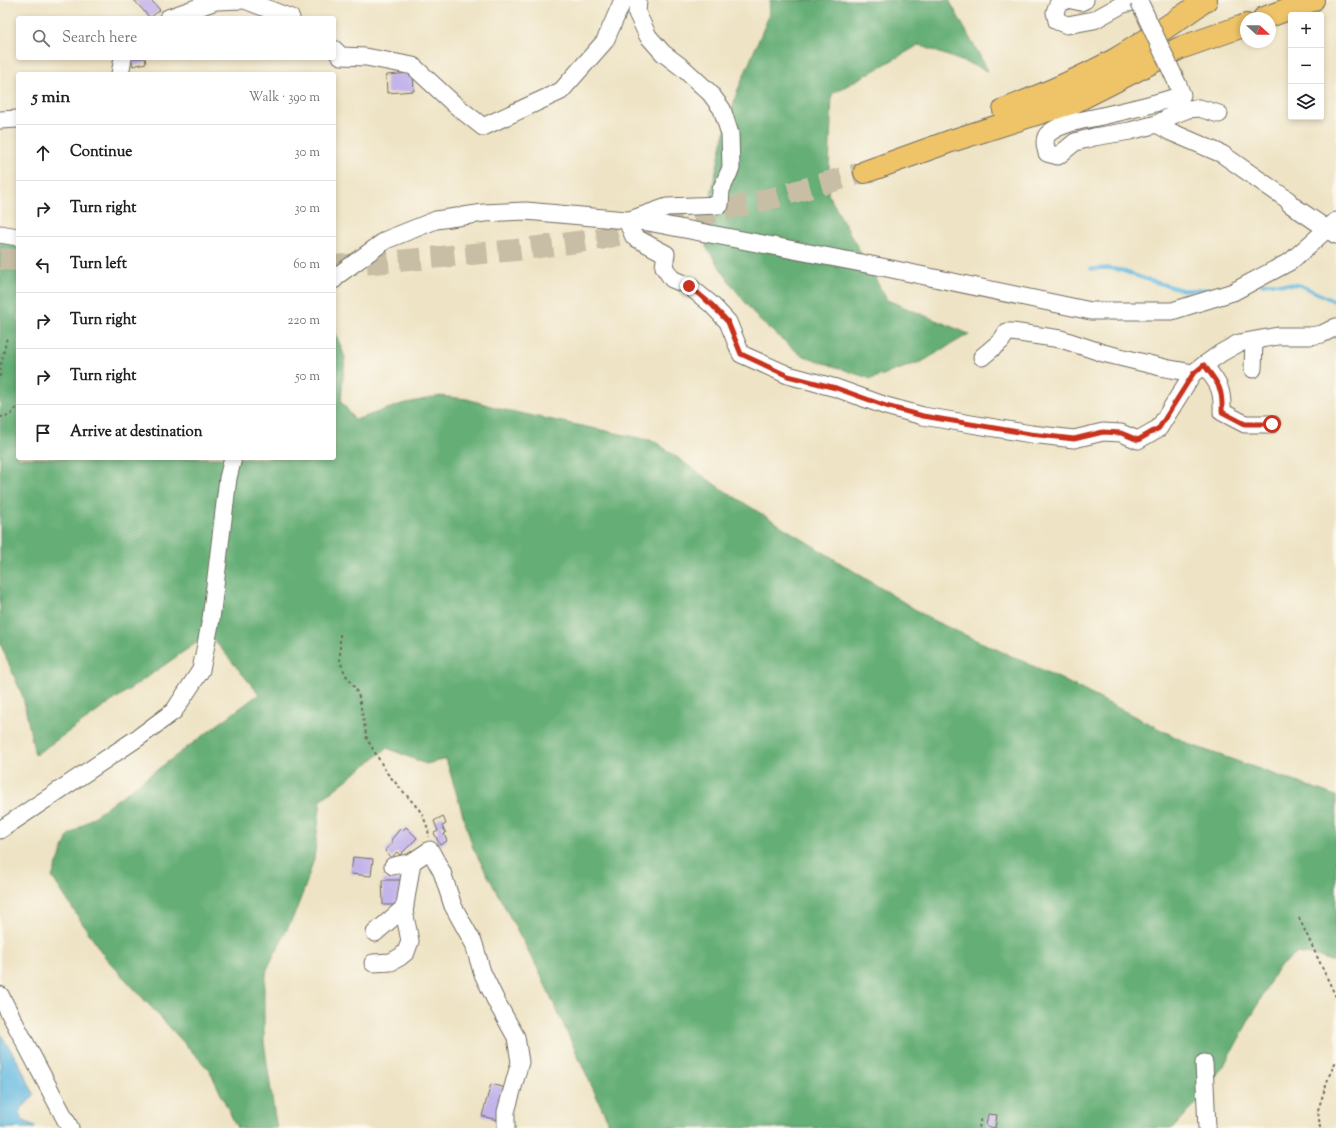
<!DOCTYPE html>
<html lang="en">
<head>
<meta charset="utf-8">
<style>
  body { margin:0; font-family:"Sorts Mill Goudy",serif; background:#f6f6f6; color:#202124 }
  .controls { position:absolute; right:12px; top:12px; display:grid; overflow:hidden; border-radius:4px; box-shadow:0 2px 6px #0003 }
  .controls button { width:36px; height:36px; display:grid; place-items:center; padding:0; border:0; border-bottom:1px solid #e0e0e0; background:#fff; color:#202124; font:20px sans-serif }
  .compass { position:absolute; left:1240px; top:12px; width:36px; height:36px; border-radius:50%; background:#fff; box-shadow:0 2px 6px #0003; rotate:111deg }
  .stop { position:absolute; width:12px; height:12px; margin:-9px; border:3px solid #c8321e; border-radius:50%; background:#fff }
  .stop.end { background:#c8321e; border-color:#fff; box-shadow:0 1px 4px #0008 }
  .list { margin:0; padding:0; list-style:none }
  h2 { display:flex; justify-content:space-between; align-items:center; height:52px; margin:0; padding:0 16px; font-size:17px }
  h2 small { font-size:13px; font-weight:400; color:#757577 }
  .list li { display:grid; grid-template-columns:26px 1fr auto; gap:12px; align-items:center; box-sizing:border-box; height:56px; padding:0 16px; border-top:1px solid #e0e0e0 }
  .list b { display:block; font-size:15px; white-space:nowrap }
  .list em { font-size:13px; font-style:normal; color:#757577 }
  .icon { flex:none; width:22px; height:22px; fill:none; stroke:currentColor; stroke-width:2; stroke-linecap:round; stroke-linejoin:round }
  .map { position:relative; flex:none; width:1336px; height:1128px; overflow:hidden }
  .search { position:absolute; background:#fff; box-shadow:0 2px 6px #0003; left:16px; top:16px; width:320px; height:44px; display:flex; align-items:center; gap:10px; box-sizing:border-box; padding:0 14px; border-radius:4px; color:#757577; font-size:15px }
  .panel { position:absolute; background:#fff; box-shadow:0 2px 6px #0003; left:16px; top:72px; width:320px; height:388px; border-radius:4px }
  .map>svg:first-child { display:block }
  .forest { fill:#65ae76; stroke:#486c50 }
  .water { fill:#65bae1; stroke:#487286 }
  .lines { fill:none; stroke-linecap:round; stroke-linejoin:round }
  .stream { stroke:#65bae1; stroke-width:3.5 }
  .building { fill:#c3b4ea }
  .highway-tunnel { stroke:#c7bea5; stroke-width:22; stroke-dasharray:22 11; stroke-linecap:butt }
  .minor-casing { stroke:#6f6b61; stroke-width:19 }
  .highway-casing { stroke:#6f6b61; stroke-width:24 }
  .path { stroke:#6f6b61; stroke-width:2; stroke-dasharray:3 3; stroke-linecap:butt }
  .minor { stroke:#fff; stroke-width:17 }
  .highway { stroke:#efc469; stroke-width:22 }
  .minor-bridge-casing { stroke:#6f6b61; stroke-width:19; stroke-linecap:butt }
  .minor-bridge { stroke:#fff; stroke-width:17 }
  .route { stroke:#c8321e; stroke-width:5 }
</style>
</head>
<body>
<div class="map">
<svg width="1336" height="1128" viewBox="0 0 1336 1128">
  <rect width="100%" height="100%" fill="#fbf7ec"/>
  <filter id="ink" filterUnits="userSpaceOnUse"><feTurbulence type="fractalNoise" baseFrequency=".025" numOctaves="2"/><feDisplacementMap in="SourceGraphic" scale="8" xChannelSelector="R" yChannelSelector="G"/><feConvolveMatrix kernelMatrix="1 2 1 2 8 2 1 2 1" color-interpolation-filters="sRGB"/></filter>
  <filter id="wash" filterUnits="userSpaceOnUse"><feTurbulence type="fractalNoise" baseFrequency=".012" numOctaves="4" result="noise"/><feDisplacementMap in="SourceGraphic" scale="16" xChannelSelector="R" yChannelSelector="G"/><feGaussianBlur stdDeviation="0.9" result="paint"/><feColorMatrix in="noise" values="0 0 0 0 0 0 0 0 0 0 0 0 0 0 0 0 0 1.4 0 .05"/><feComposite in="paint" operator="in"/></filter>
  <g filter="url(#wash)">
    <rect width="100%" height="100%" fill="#eee3c4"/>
    <g class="forest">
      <polygon points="770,0 949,0 988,71 919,45 832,94 828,194 887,300 969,334 923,361 871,379 801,355 759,320 731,284 706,247 712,190 722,143 737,92 768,18"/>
      <polygon points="18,232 18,458 334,458 334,330 345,357 341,401 355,420 402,404 440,396 467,399 505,410 654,441 717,486 932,620 1053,675 1191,745 1336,796 1336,963 1317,956 1296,953 1277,969 1229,1057 1201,1098 1173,1128 611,1128 537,967 473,848 446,759 426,764 387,748 321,800 314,859 305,887 295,913 267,969 264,988 264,1042 274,1112 277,1128 237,1128 210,1071 104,956 52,877 68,836 259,694 209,634 35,755 23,697 0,643 0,243"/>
    </g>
    <polygon class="water" points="0,1033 20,1065 34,1095 20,1110 22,1120 35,1126 35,1128 0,1128"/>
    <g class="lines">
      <g class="stream">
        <polyline points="1091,269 1108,268 1120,270 1148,280 1183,290 1218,289"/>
        <polyline points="1262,284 1271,283 1300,285 1336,302"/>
      </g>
    </g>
    <g id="blocks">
      <g class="building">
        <polygon points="134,0 151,0 160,10 150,18"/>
        <polygon points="131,58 145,58 146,63 133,66"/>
        <polygon points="413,73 414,91 387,93 386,75"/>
        <polygon points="443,816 446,824 442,826 446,833 444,834 447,841 440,845 434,833 438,831 434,821"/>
        <polygon points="406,827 417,838 400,855 397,852 391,858 385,851 393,842 391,840 400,829 402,831"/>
        <polygon points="353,857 373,859 371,876 351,874"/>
        <polygon points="382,880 402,880 398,905 383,905"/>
        <polygon points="491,1084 506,1088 497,1120 482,1116"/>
        <polygon points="988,1114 997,1115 995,1128 986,1126"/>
      </g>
    </g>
  </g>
  <g filter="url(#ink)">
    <use href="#blocks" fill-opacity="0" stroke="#6f6b61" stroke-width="1"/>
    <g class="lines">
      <g class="highway-tunnel">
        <polyline points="0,259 18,260"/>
        <polyline points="334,266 386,262 516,250 600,239 769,199 865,172"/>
      </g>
      <g class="minor-casing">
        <g id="minor">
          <polyline points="245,0 291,18"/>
          <polyline points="638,0 637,13 648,36 663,53 684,69 710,93 722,109 730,134 731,168 721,190 720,205 667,207 627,221 634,237 666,254 664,267 672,279 689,286 712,305 728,322 741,354 788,375 836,388 886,406 923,416 1031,434 1074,439 1103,432 1121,433 1138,440 1159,428 1193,373 1221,353 1239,343 1278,336 1310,336 1322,334 1336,327"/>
          <polyline points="1067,0 1058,4 1055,12 1057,21 1067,25 1094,20 1123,4 1139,1"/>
          <polyline points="1072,0 1081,2 1085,0"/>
          <polyline points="168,18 216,1 244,0"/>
          <polyline points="334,49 341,56 366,57 413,66 454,104 483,127 561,91 605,41 623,0"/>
          <polyline points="120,74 123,58"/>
          <path d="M1178,85L1182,95C1156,104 1129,110 1102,116C1085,120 1063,122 1049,133C1043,138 1045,146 1047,153L1058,156L1075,142L1094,137L1130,131L1157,124L1173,115L1188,109L1199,108L1219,114"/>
          <polyline points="0,120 18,119"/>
          <polyline points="1157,124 1171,132 1222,154 1288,200 1290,204 1336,235"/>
          <polyline points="0,234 18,237"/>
          <polyline points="334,280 338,275 386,240 436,220 484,213 526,211 648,222 882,267 1091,311 1172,311 1233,292 1291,261 1336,221"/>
          <polyline points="982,357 1001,341 1007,332 1012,332 1061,339 1103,353 1165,368 1193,373"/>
          <path d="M1204,365C1218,383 1223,388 1222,412L1245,424H1272"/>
          <polyline points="1253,369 1254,341"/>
          <polyline points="0,830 139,737 174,711 201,670 211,619 228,478 233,458"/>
          <polyline points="393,866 412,862 430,850 442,872 453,906 474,944 482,972 497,1003 516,1037 520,1062 506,1112 506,1128"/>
          <polyline points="375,933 405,907"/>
          <polyline points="373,963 391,962 400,957 406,952 410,941 404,911 412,862"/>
          <polyline points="0,995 70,1128"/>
          <polyline points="1204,1063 1207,1128"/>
        </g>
      </g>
      <g class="highway-casing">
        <g id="highway">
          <polyline points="1264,18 1313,0"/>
          <path d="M1004,110C1042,95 1080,79 1116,59C1147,41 1177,20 1206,0"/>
          <polyline points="865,172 951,141 1074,102 1180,48 1246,25"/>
        </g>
      </g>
      <g class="path">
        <polyline points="0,377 1,365 7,337"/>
        <polyline points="0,416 4,418 11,414 18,406"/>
        <polyline points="340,634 340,661 345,674 355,688 359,697 367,739 387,773 422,813 428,829 429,837"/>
        <polyline points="1299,918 1336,997"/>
        <polyline points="979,1128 981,1117"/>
        <polyline points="1320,1128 1318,1110 1329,1076 1336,1061"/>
      </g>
      <use href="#minor" class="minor"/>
      <use href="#highway" class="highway"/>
      <g class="minor-bridge-casing">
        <polyline id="minor-bridge" points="1139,1 1178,85"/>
      </g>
      <use href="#minor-bridge" class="minor-bridge"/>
    </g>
  </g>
  <g class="lines" filter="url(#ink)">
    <path class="route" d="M689,286L712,305L728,322L741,354L788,376L836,388L886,406L923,416L1030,434L1074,439L1103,432L1121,433L1138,440L1159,428L1193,374L1204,365C1218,383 1223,388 1222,412L1245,424H1272"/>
  </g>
</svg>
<div class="controls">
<button>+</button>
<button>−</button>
<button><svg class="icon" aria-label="layers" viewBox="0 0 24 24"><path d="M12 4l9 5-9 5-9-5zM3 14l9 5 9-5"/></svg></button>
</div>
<svg class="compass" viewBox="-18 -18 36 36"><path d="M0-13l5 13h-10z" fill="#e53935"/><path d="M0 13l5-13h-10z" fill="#757577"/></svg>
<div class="stop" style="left:1272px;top:424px"></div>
<div class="stop end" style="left:689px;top:286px"></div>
<div class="search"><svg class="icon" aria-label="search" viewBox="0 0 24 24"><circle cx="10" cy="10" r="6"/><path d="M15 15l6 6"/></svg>Search here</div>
<section class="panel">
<h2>5 min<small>Walk · 390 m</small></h2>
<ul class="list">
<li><svg class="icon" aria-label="ahead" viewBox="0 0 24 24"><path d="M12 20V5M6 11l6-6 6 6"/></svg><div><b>Continue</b></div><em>30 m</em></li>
<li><svg class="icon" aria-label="right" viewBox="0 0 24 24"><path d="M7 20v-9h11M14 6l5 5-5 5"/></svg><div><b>Turn right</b></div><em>30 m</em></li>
<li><svg class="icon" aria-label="left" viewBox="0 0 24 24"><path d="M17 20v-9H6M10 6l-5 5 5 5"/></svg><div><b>Turn left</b></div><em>60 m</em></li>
<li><svg class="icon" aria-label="right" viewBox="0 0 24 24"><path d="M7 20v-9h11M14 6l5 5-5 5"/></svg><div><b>Turn right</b></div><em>220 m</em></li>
<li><svg class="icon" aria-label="right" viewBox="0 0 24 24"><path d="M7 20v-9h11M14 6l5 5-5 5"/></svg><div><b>Turn right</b></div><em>50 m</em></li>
<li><svg class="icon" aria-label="arrive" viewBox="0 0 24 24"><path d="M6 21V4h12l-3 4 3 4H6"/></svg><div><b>Arrive at destination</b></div></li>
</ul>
</section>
</div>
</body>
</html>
